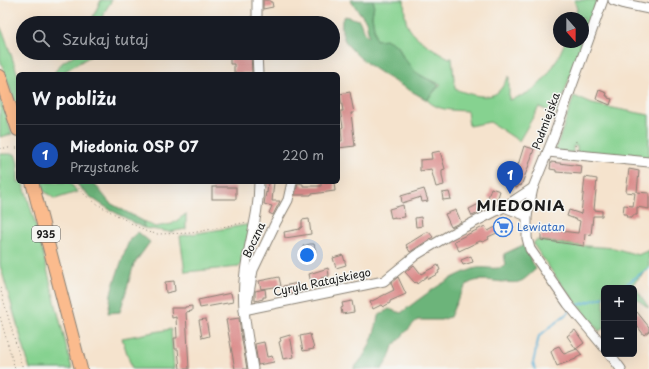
<!DOCTYPE html>
<html lang="pl">
<head>
<meta charset="utf-8">
<style>
  body { margin:0; font-family:"Playpen Sans",sans-serif; background:#242831; color:#f1f3f6 }
  .controls { position:absolute; right:12px; bottom:12px; display:grid; overflow:hidden; border-radius:6px; box-shadow:0 4px 16px #0002 }
  .controls button { width:36px; height:36px; display:grid; place-items:center; padding:0; border:0; border-bottom:1px solid #363941; background:#171b24; color:#f1f3f6; font:20px sans-serif }
  .compass { position:absolute; left:553px; top:12px; width:36px; height:36px; border-radius:50%; background:#171b24; box-shadow:0 4px 16px #0002; rotate:159deg }
  .you { position:absolute; left:307px; top:255px; width:14px; height:14px; margin:-10px; border:3px solid #fff; border-radius:50%; background:#1a73e8; box-shadow:0 0 0 6px #1a73e833 }
  .badge { display:grid; place-items:center; width:26px; height:26px; border-radius:50%; background:#d93025; color:#fff; font-size:13px; font-weight:700 }
  .pin { position:absolute; translate:-50% -33px; filter:drop-shadow(0 1px 2px #0008) }
  .pin::after { content:''; position:absolute; top:21px; width:14px; height:12px; background:inherit; clip-path:polygon(0 0,100% 0,50% 100%) }
  .list { margin:0; padding:0; list-style:none }
  h2 { display:flex; justify-content:space-between; align-items:center; height:52px; margin:0; padding:0 16px; font-size:17px }
  h2 small { font-size:13px; font-weight:400; color:#9ea1a6 }
  .list li { display:grid; grid-template-columns:26px 1fr auto; gap:12px; align-items:center; box-sizing:border-box; height:60px; padding:0 16px; border-top:1px solid #363941 }
  .list b { display:block; font-size:15px; white-space:nowrap }
  .list p { margin:0; font-size:13px; white-space:nowrap; color:#9ea1a6 }
  .list em { font-size:13px; font-style:normal; color:#9ea1a6 }
  .icon { flex:none; width:22px; height:22px; fill:none; stroke:currentColor; stroke-width:2; stroke-linecap:round; stroke-linejoin:round }
  .map { position:relative; flex:none; width:649px; height:369px; overflow:hidden }
  .search { position:absolute; background:#171b24; box-shadow:0 4px 16px #0002; left:16px; top:16px; width:324px; height:44px; display:flex; align-items:center; gap:10px; box-sizing:border-box; padding:0 14px; border-radius:22px; color:#9ea1a6; font-size:15px }
  .panel { position:absolute; background:#171b24; box-shadow:0 4px 16px #0002; left:16px; top:72px; width:324px; height:112px; border-radius:6px }
  .map>svg:first-child { display:block }
  .green { fill:#86d290; stroke:#517756 }
  .forest { fill:#6cb47a; stroke:#44684b }
  .lines { fill:none; stroke-linecap:round; stroke-linejoin:round }
  .stream { stroke:#5ab0d7; stroke-width:2 }
  .building { fill:#db8c8b }
  .minor-casing { stroke:#888074; stroke-width:11 }
  .major-casing { stroke:#888074; stroke-width:14 }
  .path { stroke:#888074; stroke-width:1; stroke-dasharray:1 3; stroke-linecap:butt }
  .minor { stroke:#fff; stroke-width:9 }
  .major { stroke:#fbbb8d; stroke-width:12 }
  .labels { text-anchor:middle; stroke-width:3; stroke-linejoin:round; paint-order:stroke }
  .shield { fill:#f6f6f2; stroke:#5d5d5c; stroke-width:1 }
  .shield-label { font-size:10px; font-weight:bold; fill:#1c1c1c }
  .street-label { font-size:11px; fill:#1c1c1c; stroke:#f6f6f2 }
  .shop-label { font-size:11px; fill:#366cbe; stroke:#f6f6f2; text-anchor:start }
  .district-label { font-size:15px; font-weight:bold; letter-spacing:1px; fill:#1c1c1c; stroke:#f6f6f2 }
</style>
</head>
<body>
<div class="map">
<svg width="649" height="369" viewBox="0 0 649 369">
  <rect width="100%" height="100%" fill="#f6f6f2"/>
  <filter id="ink" filterUnits="userSpaceOnUse"><feTurbulence type="fractalNoise" baseFrequency=".025" numOctaves="2"/><feDisplacementMap in="SourceGraphic" scale="8" xChannelSelector="R" yChannelSelector="G"/><feConvolveMatrix kernelMatrix="1 2 1 2 8 2 1 2 1" color-interpolation-filters="sRGB"/></filter>
  <filter id="wash" filterUnits="userSpaceOnUse"><feTurbulence type="fractalNoise" baseFrequency=".012" numOctaves="4" result="noise"/><feDisplacementMap in="SourceGraphic" scale="16" xChannelSelector="R" yChannelSelector="G"/><feGaussianBlur stdDeviation="0.9" result="paint"/><feColorMatrix in="noise" values="0 0 0 0 0 0 0 0 0 0 0 0 0 0 0 0 0 1.4 0 .05"/><feComposite in="paint" operator="in"/></filter>
  <g filter="url(#wash)">
    <rect width="100%" height="100%" fill="#f5e3cd"/>
    <g class="green">
      <polygon points="101,0 112,0 105,11 102,23 90,23"/>
      <path d="M373,0H404C405,9 404,20 409,28C415,39 438,52 449,58H452L455,89C466,93 487,101 498,92C502,88 506,81 509,76V100C514,98 520,97 525,94C545,85 557,61 565,42H582L557,114L539,107L519,141L490,122L469,126L467,111C452,110 438,111 427,100L441,84C419,77 406,68 398,46L376,41L372,16L374,4Z"/>
      <polygon points="574,0 597,0 583,41 583,18 574,18 577,9"/>
      <polygon points="0,26 5,37 18,75 18,111 0,59"/>
      <polygon points="77,53 96,53 65,71 64,74 53,74 62,63"/>
      <polygon points="574,96 592,104 649,115 649,161 577,153 577,146 573,146 573,153 555,151"/>
      <polygon points="0,97 12,134 0,137"/>
      <polygon points="0,154 15,154 18,163 18,182 23,182 38,233 72,369 30,369 0,265"/>
      <polygon points="41,182 70,182 77,192 55,199 44,191"/>
      <polygon points="186,214 186,229 170,232 144,228 143,221 155,227 172,224"/>
      <polygon points="252,224 244,261 239,267 185,272 180,236"/>
      <polygon points="536,240 572,245 614,248 638,255 649,250 649,268 633,284 649,308 634,297 634,288 604,288 604,328 599,331 558,280 533,244"/>
      <polygon points="171,329 174,369 132,369 122,338"/>
    </g>
    <g class="forest">
      <path d="M350,0H373L374,4L372,16L376,40L386,39L398,46L403,57L416,73L439,85L427,100C403,86 364,67 347,44C342,37 341,29 342,20L345,16L359,20L365,33L369,37L366,21Z"/>
      <path d="M75,182H93L110,203L143,221L144,228C121,215 92,203 75,182Z"/>
      <polygon points="138,232 150,242 134,264 120,312 108,313 112,289 125,251 130,239"/>
      <path d="M523,245L536,269C531,273 525,280 519,282C505,285 480,275 468,284C461,290 454,308 450,317L441,320H418L415,322L393,346L389,358L382,369H353C367,355 375,336 378,316L389,309L401,313C423,296 446,278 473,269C484,265 497,272 506,265L504,254Z"/>
    </g>
    <g class="lines">
      <g class="stream">
        <polyline points="621,288 649,268"/>
        <polyline points="575,307 578,305 604,297"/>
        <polyline points="535,369 533,363 539,336 570,311"/>
      </g>
    </g>
    <g id="blocks">
      <g class="building">
        <polygon points="263,0 270,0 270,2 272,2 273,7 263,9"/>
        <polygon points="243,53 251,53 252,73 234,73 234,64 230,64 230,58 244,58"/>
        <polygon points="599,90 607,93 606,96 608,96 608,98 612,99 610,105 596,99"/>
        <polygon points="350,92 354,113 351,113 355,146 338,148 338,141 342,141 341,128 343,127 340,111 343,111 340,94"/>
        <polygon points="524,146 534,149 529,165 521,186 519,185 517,188 509,184 517,164 518,165"/>
        <polygon points="440,151 445,169 442,170 442,175 444,185 436,187 431,169 420,171 420,160 432,159 431,153"/>
        <polygon points="551,162 582,166 581,174 556,172 556,170 550,169"/>
        <polygon points="629,169 639,171 637,192 649,193 649,209 637,207 637,215 633,215 633,217 626,217 627,214 623,214 624,205 633,206 634,200 635,193 626,192"/>
        <polygon points="585,177 597,179 594,210 602,211 602,216 593,216 591,235 585,234 584,246 541,240 541,229 544,229 544,227 552,228 552,230 578,233 580,221 567,216 569,210 581,214"/>
        <polygon points="268,182 274,182 272,201 280,201 273,215 269,213 272,206 264,204 266,192 267,193"/>
        <polygon points="321,182 334,182 335,191 311,194 311,195 295,195 298,183 303,184 303,186 321,186"/>
        <rect x="212" y="187" width="24" height="12"/>
        <polygon points="491,188 500,191 497,200 488,198"/>
        <polygon points="424,189 428,201 422,202 421,197 402,203 401,196"/>
        <polygon points="449,192 451,199 443,200 442,193"/>
        <polygon points="479,204 483,211 472,216 469,209"/>
        <polygon points="403,205 405,217 395,218 395,217 391,218 389,209"/>
        <polygon points="456,210 461,222 451,227 445,214"/>
        <polygon points="421,217 422,226 416,227 415,218"/>
        <polygon points="309,219 311,234 285,238 284,232 300,229 300,228 302,227 302,220"/>
        <polygon points="507,221 511,228 505,231 505,233 501,235 499,232 488,237 489,239 483,242 480,241 459,251 454,241 485,226 488,231"/>
        <polygon points="427,232 429,232 433,237 410,252 406,245"/>
        <polygon points="310,244 314,244 316,252 305,254 303,246"/>
        <polygon points="343,255 346,265 336,268 333,258"/>
        <polygon points="471,256 473,262 463,265 461,260"/>
        <polygon points="414,265 421,274 438,265 440,270 438,271 439,273 428,279 427,276 417,284 416,282 415,283 405,272"/>
        <polygon points="328,268 329,276 321,278 321,281 311,283 309,274"/>
        <polygon points="279,277 281,286 261,289 259,281"/>
        <polygon points="398,277 406,294 390,301 390,303 383,307 381,305 373,309 370,302 394,290 391,283"/>
        <polygon points="174,281 175,291 166,293 165,282"/>
        <polygon points="298,283 300,292 285,295 283,286"/>
        <polygon points="265,289 266,297 263,297 263,299 255,301 255,291"/>
        <polygon points="231,293 233,302 200,308 198,300"/>
        <polygon points="352,301 354,312 342,314 341,308 343,307 342,303"/>
        <polygon points="192,306 192,311 186,312 189,369 180,369 178,349 175,349 174,338 177,338 176,317 172,318 171,308 185,308 185,307"/>
        <polygon points="637,312 649,327 649,331 644,335 634,322 634,314"/>
        <polygon points="239,318 241,334 247,369 235,369 226,320"/>
        <polygon points="206,319 209,336 202,338 199,320"/>
        <polygon points="575,330 584,343 576,349 567,336"/>
        <polygon points="310,334 314,349 303,351 300,336"/>
        <polygon points="290,335 294,357 283,359 279,342 281,341 280,338"/>
        <polygon points="264,342 267,357 272,356 274,362 258,365 255,344"/>
        <polygon points="559,346 564,354 577,349 582,355 576,358 576,359 557,366 551,352 554,348"/>
      </g>
    </g>
  </g>
  <g filter="url(#ink)">
    <use href="#blocks" fill-opacity="0" stroke="#888074" stroke-width="1"/>
    <g class="lines">
      <g class="minor-casing">
        <g id="minor">
          <polyline points="257,0 257,23"/>
          <polyline points="603,0 552,141 533,188 527,216 527,238 530,249 568,304 604,347"/>
          <polyline points="613,0 625,4 649,9"/>
          <polyline points="257,53 258,74"/>
          <polyline points="548,152 649,162"/>
          <polyline points="504,207 527,216"/>
          <polyline points="247,304 253,270 276,222 288,200 292,182"/>
          <polyline points="244,310 384,281 416,255 451,234 504,207 533,188"/>
          <polyline points="610,354 621,369"/>
          <path d="M253,369C248,337 240,305 245,272C249,241 259,215 259,182"/>
        </g>
      </g>
      <g class="major-casing">
        <g id="major">
          <polyline points="0,76 18,130"/>
          <polyline points="32,182 81,369"/>
        </g>
      </g>
      <g class="path">
        <polyline points="575,146 576,141"/>
        <polyline points="0,148 18,148"/>
        <polyline points="73,182 86,196 102,207 147,232 157,234 192,233 247,222"/>
        <polyline points="0,288 23,369"/>
        <polyline points="0,317 15,369"/>
      </g>
      <use href="#minor" class="minor"/>
      <use href="#major" class="major"/>
    </g>
  </g>
  <defs>
    <g id="supermarket-ring" transform="scale(1)"><circle r="9.5" fill="#f6f6f2" stroke="#3f7fe0" stroke-width="1.5"/><path d="M-6-5.5h2.5l.6 2H6L4.5 2H-2.5L-4.4-4H-6ZM-1.5 3.2a1.3 1.3 0 1 0 .1 0ZM3 3.2a1.3 1.3 0 1 0 .1 0Z" fill="#3f7fe0"/></g>
  </defs>
  <g fill-rule="evenodd">
    <use href="#supermarket-ring" x="503" y="227"/>
  </g>
  <g class="labels">
    <rect class="shield" x="32" y="226" width="28" height="16" rx="3"/>
    <g class="shield-label">
      <text x="46" y="238">935</text>
    </g>
    <g class="street-label">
      <text transform="translate(546 121) rotate(-70)" y="4">Podmiejska</text>
      <text transform="translate(254 240) rotate(-65)" y="4">Boczna</text>
      <text transform="translate(322 282) rotate(-12)" y="4">Cyryla Ratajskiego</text>
    </g>
    <g class="shop-label">
      <text x="517" y="231">Lewiatan</text>
    </g>
    <g class="district-label">
      <text x="521" y="211">MIEDONIA</text>
    </g>
  </g>
</svg>
<div class="controls">
<button>+</button>
<button>−</button>
</div>
<svg class="compass" viewBox="-18 -18 36 36"><path d="M0-13l5 13h-10z" fill="#e53935"/><path d="M0 13l5-13h-10z" fill="#9ea1a6"/></svg>
<div class="you"></div>
<div class="pin badge" style="left:510px;top:194px;background:#1a4fb4">1</div>
<div class="search"><svg class="icon" aria-label="search" viewBox="0 0 24 24"><circle cx="10" cy="10" r="6"/><path d="M15 15l6 6"/></svg>Szukaj tutaj</div>
<section class="panel">
<h2>W pobliżu<small></small></h2>
<ul class="list">
<li><span class="badge" style="background:#1a4fb4">1</span><div><b>Miedonia OSP 07</b><p>Przystanek</p></div><em>220 m</em></li>
</ul>
</section>
</div>
</body>
</html>
